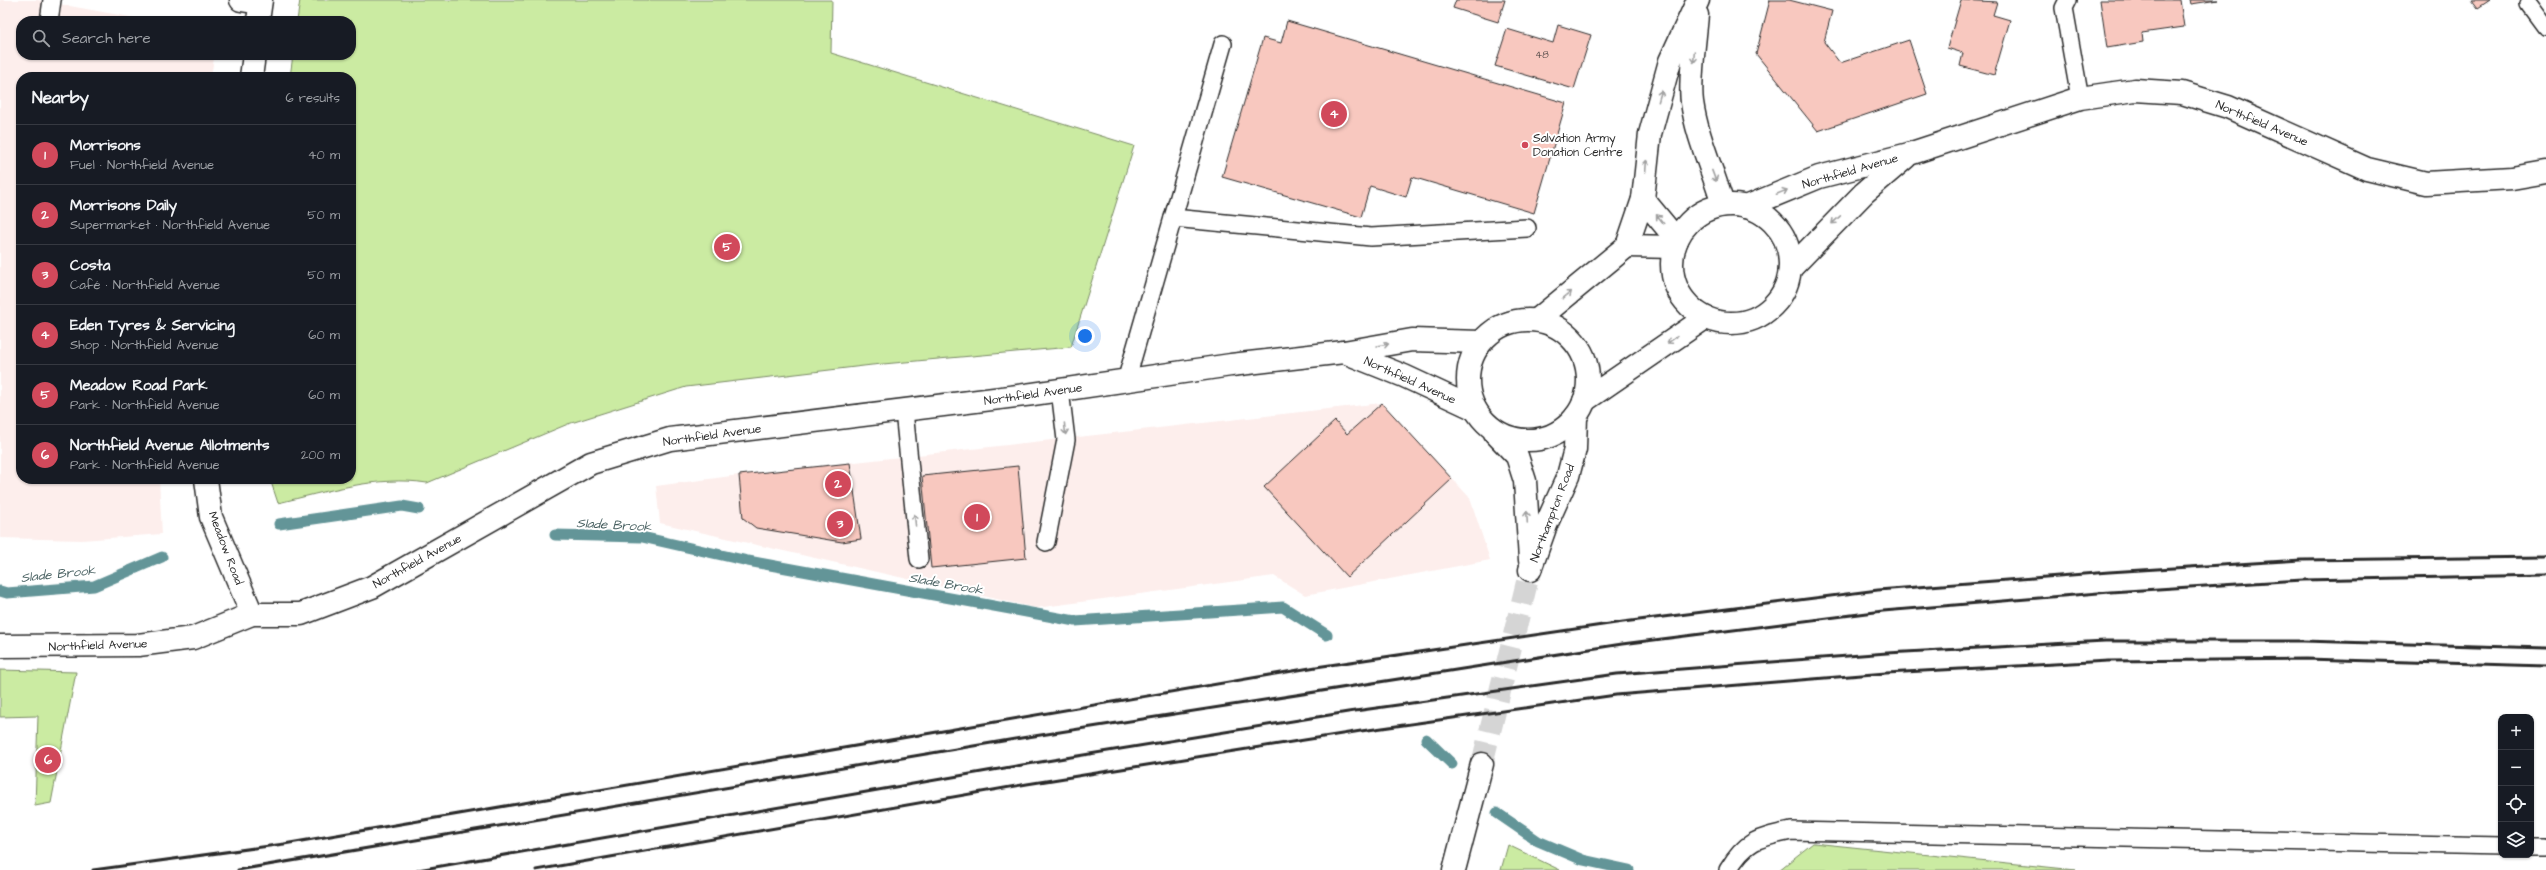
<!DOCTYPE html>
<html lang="en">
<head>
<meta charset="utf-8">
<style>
  body { margin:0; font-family:"Architects Daughter",sans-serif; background:#242831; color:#f1f3f6 }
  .controls { position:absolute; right:12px; bottom:12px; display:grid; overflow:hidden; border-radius:8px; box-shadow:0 1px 3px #0004 }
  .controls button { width:36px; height:36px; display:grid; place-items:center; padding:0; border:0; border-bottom:1px solid #363941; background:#171b24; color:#f1f3f6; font:20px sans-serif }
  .you { position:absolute; left:1085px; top:336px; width:14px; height:14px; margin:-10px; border:3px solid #fff; border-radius:50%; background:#1a73e8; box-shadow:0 0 0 6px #1a73e833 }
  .badge { display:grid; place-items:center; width:26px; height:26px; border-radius:50%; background:#d1495b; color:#fff; font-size:13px; font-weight:700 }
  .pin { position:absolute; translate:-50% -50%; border:2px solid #fff; box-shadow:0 1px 4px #0006 }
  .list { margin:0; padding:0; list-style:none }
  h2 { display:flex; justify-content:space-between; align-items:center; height:52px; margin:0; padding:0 16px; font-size:17px }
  h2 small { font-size:13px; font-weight:400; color:#9ea1a6 }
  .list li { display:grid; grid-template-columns:26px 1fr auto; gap:12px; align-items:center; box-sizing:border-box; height:60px; padding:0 16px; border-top:1px solid #363941 }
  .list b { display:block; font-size:15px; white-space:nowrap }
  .list p { margin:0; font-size:13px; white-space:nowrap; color:#9ea1a6 }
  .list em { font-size:13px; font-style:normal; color:#9ea1a6 }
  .icon { flex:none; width:22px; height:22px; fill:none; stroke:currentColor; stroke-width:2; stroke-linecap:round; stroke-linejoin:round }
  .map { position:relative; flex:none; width:2546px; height:870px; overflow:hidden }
  .search { position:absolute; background:#171b24; box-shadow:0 1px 3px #0004; left:16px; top:16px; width:340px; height:44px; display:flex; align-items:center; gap:10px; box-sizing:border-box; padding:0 14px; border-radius:16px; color:#9ea1a6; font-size:15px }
  .panel { position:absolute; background:#171b24; box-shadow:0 1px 3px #0004; left:16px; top:72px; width:340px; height:412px; border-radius:16px }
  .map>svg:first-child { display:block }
  .built { fill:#fdeeec }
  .green { fill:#cbeba2; stroke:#7b8b66 }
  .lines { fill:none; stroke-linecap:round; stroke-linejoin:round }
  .stream { stroke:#649598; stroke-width:11 }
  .building { fill:#f8c8bf; stroke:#2b2b2b }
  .primary-tunnel { stroke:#d5d5d5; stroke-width:22; stroke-dasharray:22 11; stroke-linecap:butt }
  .lane-casing { stroke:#2b2b2b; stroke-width:20 }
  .street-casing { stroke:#2b2b2b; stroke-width:25 }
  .secondary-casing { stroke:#2b2b2b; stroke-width:25 }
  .primary-casing { stroke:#2b2b2b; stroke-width:25 }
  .lane { stroke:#fff; stroke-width:17 }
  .street { stroke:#fff; stroke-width:22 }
  .secondary { stroke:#fff; stroke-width:22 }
  .primary { stroke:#fff; stroke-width:22 }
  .rail { stroke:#2b2b2b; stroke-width:3 }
  .oneway { stroke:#a0a0a0 }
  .poi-dot { fill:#d1495b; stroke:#fff; stroke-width:1.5 }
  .labels { text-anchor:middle; stroke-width:4; stroke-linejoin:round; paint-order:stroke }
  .number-label { font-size:10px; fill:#5e5250 }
  .street-label { font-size:12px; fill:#2b2b2b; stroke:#fff }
  .poi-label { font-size:12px; fill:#2b2b2b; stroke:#fff; text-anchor:start }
  .water-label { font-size:13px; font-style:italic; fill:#486061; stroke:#fff }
</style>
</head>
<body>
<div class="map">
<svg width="2546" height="870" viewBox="0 0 2546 870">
  <rect width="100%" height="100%" fill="#fff"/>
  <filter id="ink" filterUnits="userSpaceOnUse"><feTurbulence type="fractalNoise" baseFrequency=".025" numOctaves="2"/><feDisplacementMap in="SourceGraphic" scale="8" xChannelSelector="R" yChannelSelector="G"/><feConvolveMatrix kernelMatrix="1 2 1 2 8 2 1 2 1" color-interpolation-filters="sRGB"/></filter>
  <g filter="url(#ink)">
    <g class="built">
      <polygon points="0,0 37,0 152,21 21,21 21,55 212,55 214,58 211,77 21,77 21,479 159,479 162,534 82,540 0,538"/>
      <polygon points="1382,403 1470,498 1490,560 1305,595 1274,576 1036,608 660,523 656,486 739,475"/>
    </g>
    <g class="green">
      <path d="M300,0H832L831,53L1134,146L1071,347L872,365L686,387L568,424L427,483C377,475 326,492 278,503L270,479H351V77H290L293,55H351V21H297Z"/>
      <polygon points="0,670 76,672 51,803 35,806 38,716 0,717"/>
      <polygon points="1813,843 2076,870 1779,870"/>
      <polygon points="1508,845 1560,870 1501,870"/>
    </g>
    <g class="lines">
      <g class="stream">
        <polyline points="279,524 402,506 419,509"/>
        <polyline points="555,535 642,537 748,561 1075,621 1283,607 1327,635"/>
        <polyline points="0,591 7,593 94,586 162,557"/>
        <polyline points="1426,739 1452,764"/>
        <polyline points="1497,813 1538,841 1583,860 1629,870"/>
      </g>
    </g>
    <g class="building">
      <polygon points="1456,0 1505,0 1498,22 1453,8"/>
      <polygon points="1770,0 1789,0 1832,11 1824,42 1840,63 1909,40 1927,94 1818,131 1756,54"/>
      <polygon points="1961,0 1997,2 1993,15 2010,20 1994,75 1960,66 1963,53 1947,48"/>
      <polygon points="2100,0 2180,0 2184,27 2142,33 2143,42 2107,48"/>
      <polygon points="2190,0 2218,0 2191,4"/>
      <polygon points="2472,0 2490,0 2478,8"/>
      <polygon points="1287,21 1566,103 1534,213 1412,177 1406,197 1370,186 1361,217 1222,177 1263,38 1281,43"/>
      <polygon points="1558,25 1591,35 1574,89 1495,66 1507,29 1553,43"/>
      <polygon points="1382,403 1452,479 1347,577 1264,487 1335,421 1347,434"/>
      <polygon points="850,463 861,539 842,542 756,528 743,518 739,475"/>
      <polygon points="1018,466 1026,558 931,568 922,476"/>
    </g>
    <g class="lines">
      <polyline class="primary-tunnel" points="1482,764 1530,570"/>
      <g class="lane-casing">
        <g id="lane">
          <polyline points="2068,0 2064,8 2080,98"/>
          <polyline points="2529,4 2546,27"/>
          <polyline points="49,21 52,0"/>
          <polyline points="1173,218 1371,237 1527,228"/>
          <polyline points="1126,381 1223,44"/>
          <polyline points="904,411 919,559"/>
          <polyline points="1046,542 1066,440 1060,390"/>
          <polyline points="2531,847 2546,847"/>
          <path d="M1728,870C1746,840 1758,838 1791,831L2501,846"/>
        </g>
      </g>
      <g class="street-casing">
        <g id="street">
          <polyline points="241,0 260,3"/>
          <polyline points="258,21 261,0"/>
          <polyline points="251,77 254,55"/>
          <polyline points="206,479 211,517 252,614"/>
        </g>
      </g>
      <g class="secondary-casing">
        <g id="secondary">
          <polyline points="1746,207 1819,177 1909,154 2080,98 2135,90 2182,93 2228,107 2367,169 2426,183 2512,178 2546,172"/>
          <polyline points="1790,269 1864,193 1905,158"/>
        </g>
      </g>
      <g class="primary-casing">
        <g id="primary">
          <path d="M1697,15C1695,39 1689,80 1692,102C1697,138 1713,170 1723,205"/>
          <polyline points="1643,199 1677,240"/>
          <circle cx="1731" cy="264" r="59"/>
          <polyline points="1627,246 1643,199 1650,134 1670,61 1698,0"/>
          <polyline points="1627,246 1674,247"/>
          <polyline points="1537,320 1627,246"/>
          <circle cx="1528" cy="380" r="60"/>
          <polyline points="1344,352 1404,376 1475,409"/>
          <polyline points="1584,401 1705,318"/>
          <polyline points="1495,433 1517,456 1525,481 1530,560"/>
          <polyline points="1530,570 1546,525 1568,476 1575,449 1576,416"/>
          <polyline points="0,646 138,645 193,638 252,614 301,614 372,587 591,463 670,439 1033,394 1231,365 1344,352 1412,340 1481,342"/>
          <polyline points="1454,870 1482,764"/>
        </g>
      </g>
      <use href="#lane" class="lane"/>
      <use href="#street" class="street"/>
      <use href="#secondary" class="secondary"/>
      <use href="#primary" class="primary"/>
      <g class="rail">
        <polyline points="93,870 284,844 1316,667 1623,622 1878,590 2109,572 2301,560 2546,557"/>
        <polyline points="238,870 1015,739 1622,644 1883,611 2110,592 2303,580 2546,575"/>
        <polyline points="418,870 1022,765 1348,712 1617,674 1887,653 2105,641 2303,641 2546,648"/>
        <polyline points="536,870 1027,784 1361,731 1616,695 1886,673 2108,661 2306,659 2546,666"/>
      </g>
    </g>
    <defs><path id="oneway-shaft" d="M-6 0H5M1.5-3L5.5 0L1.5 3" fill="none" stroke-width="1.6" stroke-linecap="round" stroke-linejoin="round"/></defs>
    <g class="oneway">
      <use href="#oneway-shaft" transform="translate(1694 57) rotate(93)"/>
      <use href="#oneway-shaft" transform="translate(1660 96) rotate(-74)"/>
      <use href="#oneway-shaft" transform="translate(1646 166) rotate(-86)"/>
      <use href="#oneway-shaft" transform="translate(1714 176) rotate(69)"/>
      <use href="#oneway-shaft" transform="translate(1782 192) rotate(-22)"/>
      <use href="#oneway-shaft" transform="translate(1660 219) rotate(-129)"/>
      <use href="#oneway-shaft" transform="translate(1836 220) rotate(137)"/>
      <use href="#oneway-shaft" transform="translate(1567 295) rotate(-39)"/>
      <use href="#oneway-shaft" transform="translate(1672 340) rotate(146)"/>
      <use href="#oneway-shaft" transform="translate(1383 345) rotate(-10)"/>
      <use href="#oneway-shaft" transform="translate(1065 429) rotate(84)"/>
      <use href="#oneway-shaft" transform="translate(1527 517) rotate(-93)"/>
      <use href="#oneway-shaft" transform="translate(915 520) rotate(-96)"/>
    </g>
  </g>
  <circle class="poi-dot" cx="1525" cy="145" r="4"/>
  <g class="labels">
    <g class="number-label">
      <text x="1542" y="58">48</text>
    </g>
    <g class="street-label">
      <text transform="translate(2262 123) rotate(23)" y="4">Northfield Avenue</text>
      <text transform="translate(1850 171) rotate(-16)" y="4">Northfield Avenue</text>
      <text transform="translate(1410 380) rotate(24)" y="4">Northfield Avenue</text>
      <text transform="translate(1033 394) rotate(-8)" y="4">Northfield Avenue</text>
      <text transform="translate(712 435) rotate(-8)" y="4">Northfield Avenue</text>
      <text transform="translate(1552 513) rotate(-69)" y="4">Northampton Road</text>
      <text transform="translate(226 548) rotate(69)" y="4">Meadow Road</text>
      <text transform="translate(417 561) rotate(-29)" y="4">Northfield Avenue</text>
      <text transform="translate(98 645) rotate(-2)" y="4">Northfield Avenue</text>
    </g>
    <g class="poi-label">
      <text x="1533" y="142">Salvation Army<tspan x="1533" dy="14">Donation Centre</tspan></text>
    </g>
    <g class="water-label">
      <text transform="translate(614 524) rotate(3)" y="5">Slade Brook</text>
      <text transform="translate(58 573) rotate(-6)" y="5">Slade Brook</text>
      <text transform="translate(946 583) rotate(10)" y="5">Slade Brook</text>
    </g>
  </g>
</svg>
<div class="controls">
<button>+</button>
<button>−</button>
<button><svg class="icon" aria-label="locate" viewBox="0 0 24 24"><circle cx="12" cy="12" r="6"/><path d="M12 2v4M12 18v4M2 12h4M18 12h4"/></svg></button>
<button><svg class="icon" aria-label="layers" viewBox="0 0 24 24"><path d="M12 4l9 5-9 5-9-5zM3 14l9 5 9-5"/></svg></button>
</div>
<div class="you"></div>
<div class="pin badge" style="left:977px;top:517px">1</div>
<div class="pin badge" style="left:838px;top:484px">2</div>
<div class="pin badge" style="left:840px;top:524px">3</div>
<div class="pin badge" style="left:1334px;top:114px">4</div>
<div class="pin badge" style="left:727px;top:247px">5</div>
<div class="pin badge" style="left:48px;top:760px">6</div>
<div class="search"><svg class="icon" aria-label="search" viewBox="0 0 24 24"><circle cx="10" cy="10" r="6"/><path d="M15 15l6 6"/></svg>Search here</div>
<section class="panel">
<h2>Nearby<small>6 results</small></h2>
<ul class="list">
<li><span class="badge">1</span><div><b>Morrisons</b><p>Fuel · Northfield Avenue</p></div><em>40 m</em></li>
<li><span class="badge">2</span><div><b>Morrisons Daily</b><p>Supermarket · Northfield Avenue</p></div><em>50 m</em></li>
<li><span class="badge">3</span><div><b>Costa</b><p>Café · Northfield Avenue</p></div><em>50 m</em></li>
<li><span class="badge">4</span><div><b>Eden Tyres &amp; Servicing</b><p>Shop · Northfield Avenue</p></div><em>60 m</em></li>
<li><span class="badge">5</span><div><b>Meadow Road Park</b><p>Park · Northfield Avenue</p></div><em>60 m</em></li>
<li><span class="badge">6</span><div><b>Northfield Avenue Allotments</b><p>Park · Northfield Avenue</p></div><em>200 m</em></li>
</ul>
</section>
</div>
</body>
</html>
